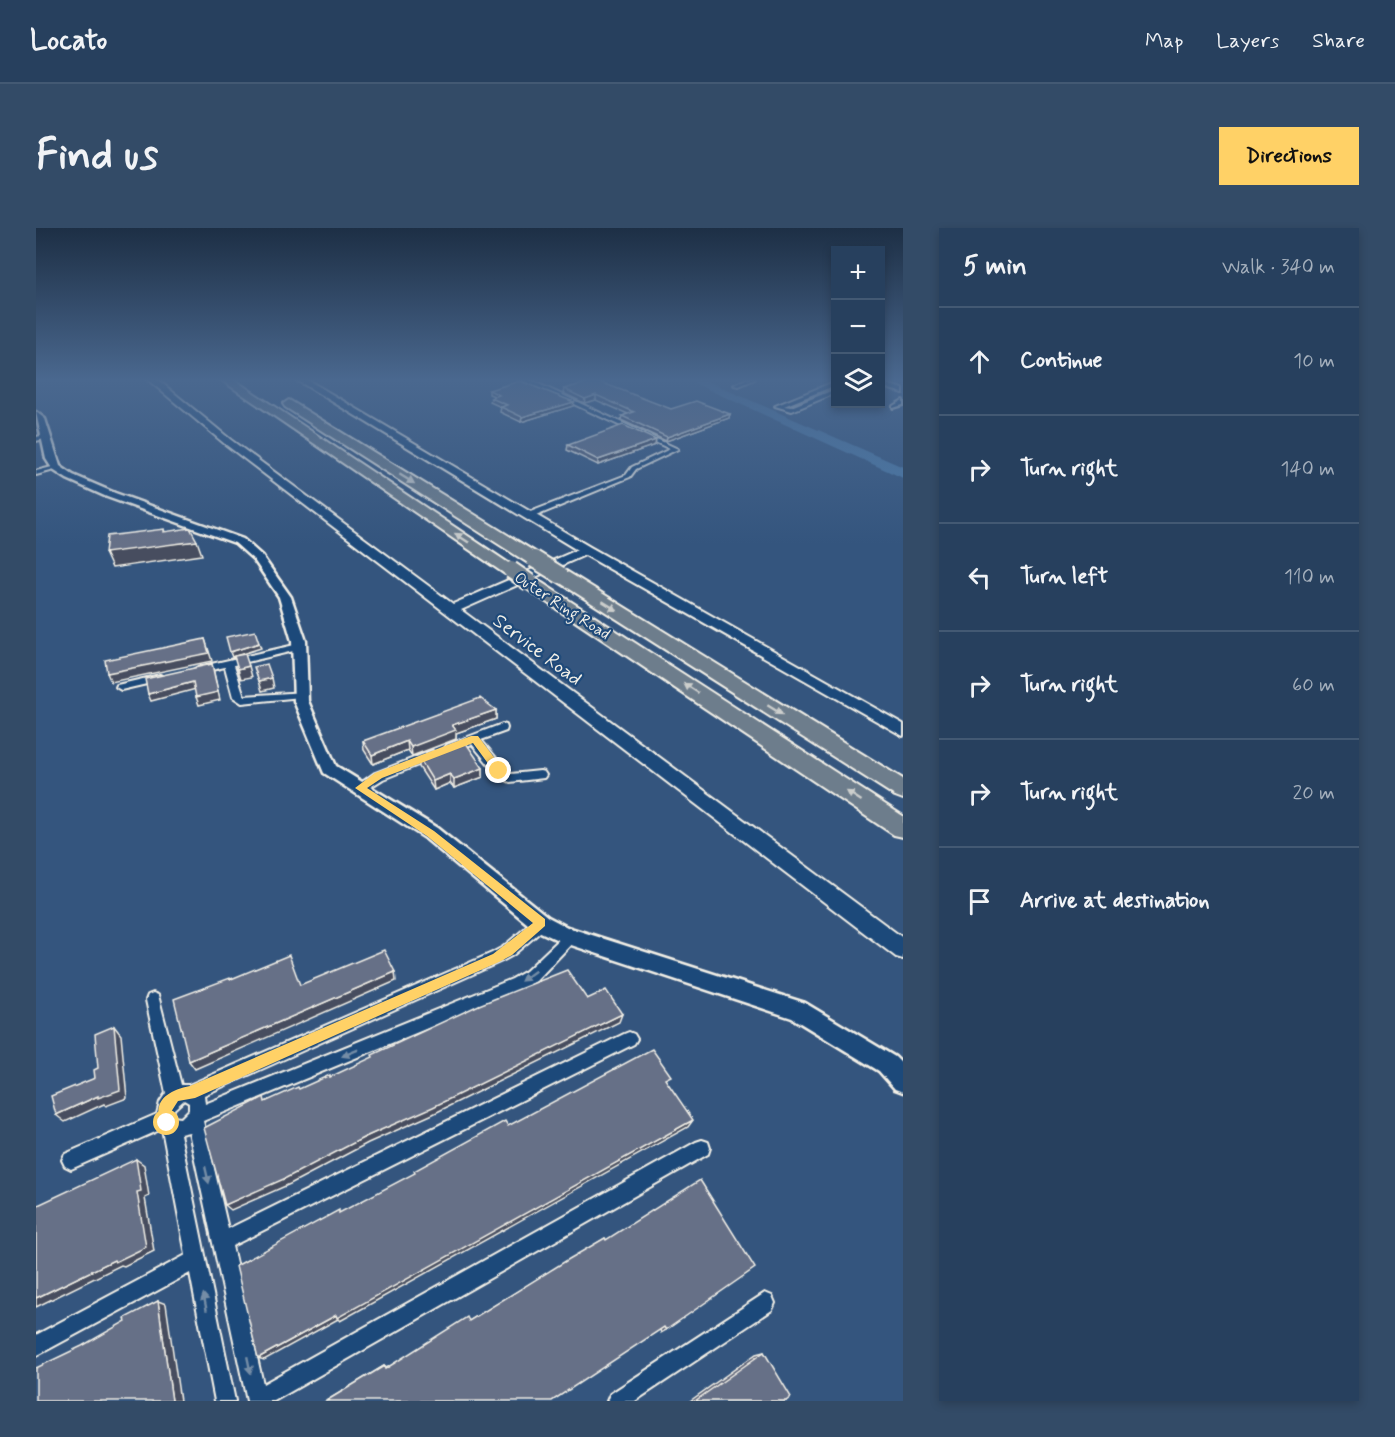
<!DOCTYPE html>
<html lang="en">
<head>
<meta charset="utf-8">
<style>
  body { margin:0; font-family:Mynerve,sans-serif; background:#334b67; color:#f1f3f6 }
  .controls { position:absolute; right:18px; top:18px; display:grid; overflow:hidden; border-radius:0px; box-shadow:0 3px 9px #0003 }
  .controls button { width:54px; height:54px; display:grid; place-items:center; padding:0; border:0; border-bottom:2px solid #435973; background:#27405e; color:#f1f3f6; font:30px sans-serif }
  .stop { position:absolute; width:18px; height:18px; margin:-14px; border:4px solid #ffd166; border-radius:50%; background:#fff }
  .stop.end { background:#ffd166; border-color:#fff; box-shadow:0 2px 6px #0008 }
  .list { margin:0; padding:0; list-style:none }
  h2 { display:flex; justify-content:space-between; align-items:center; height:78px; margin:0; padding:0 24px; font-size:26px }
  h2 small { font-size:20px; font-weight:400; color:#a4afbc }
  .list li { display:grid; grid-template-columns:39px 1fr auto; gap:18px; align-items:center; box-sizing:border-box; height:108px; padding:0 24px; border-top:2px solid #435973 }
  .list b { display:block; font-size:22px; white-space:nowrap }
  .list em { font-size:20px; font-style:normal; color:#a4afbc }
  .icon { flex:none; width:33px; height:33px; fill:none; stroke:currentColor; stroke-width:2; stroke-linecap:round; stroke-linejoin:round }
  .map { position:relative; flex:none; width:867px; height:1173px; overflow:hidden; border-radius:0px }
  header { display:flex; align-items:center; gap:36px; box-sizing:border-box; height:84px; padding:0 30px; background:#27405e; border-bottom:2px solid #435973 }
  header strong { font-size:28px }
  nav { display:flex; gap:33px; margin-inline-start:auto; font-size:21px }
  .intro { display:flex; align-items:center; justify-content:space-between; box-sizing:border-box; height:144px; padding:0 36px }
  h1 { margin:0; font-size:42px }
  .button { padding:15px 27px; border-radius:0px; background:#ffd166; color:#111; font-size:21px; font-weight:700 }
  main { display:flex; gap:36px; padding:0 36px }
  aside { flex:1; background:#27405e; border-radius:0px; box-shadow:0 3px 9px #0003 }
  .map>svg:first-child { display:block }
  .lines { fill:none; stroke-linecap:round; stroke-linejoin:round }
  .river { fill:#4b7aa8; fill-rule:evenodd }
  .minor-casing { stroke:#f4f1e8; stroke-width:4 }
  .tertiary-casing { stroke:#f4f1e8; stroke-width:5 }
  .secondary-casing { stroke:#f4f1e8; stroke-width:4 }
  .motorway-casing { stroke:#f4f1e8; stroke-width:4 }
  .minor { fill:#1f4a7a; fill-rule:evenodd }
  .tertiary { fill:#1f4a7a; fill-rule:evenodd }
  .secondary { fill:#1f4a7a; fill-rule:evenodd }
  .motorway { fill:#6d7d8c; fill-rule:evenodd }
  .motorway-bridge-casing { stroke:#f4f1e8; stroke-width:20; stroke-linecap:butt }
  .motorway-bridge { stroke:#6d7d8c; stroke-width:16 }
  .wall { fill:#585f74; stroke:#f4f1e8; stroke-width:1.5 }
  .shaded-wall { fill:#474e5e; stroke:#f4f1e8; stroke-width:1.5 }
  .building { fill:#666f87; stroke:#f4f1e8; stroke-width:1.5 }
  .oneway { fill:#cccecc }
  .oneway2 { fill:#748da6 }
  .route { fill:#ffd166 }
  .labels { text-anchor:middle; stroke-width:4.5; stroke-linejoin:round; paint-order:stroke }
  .far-street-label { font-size:16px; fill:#f4f1e8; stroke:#1f4a7a }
  .street-label { font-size:20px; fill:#f4f1e8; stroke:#1f4a7a }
</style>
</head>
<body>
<header>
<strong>Locato</strong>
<nav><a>Map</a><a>Layers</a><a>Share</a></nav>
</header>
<div class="intro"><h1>Find us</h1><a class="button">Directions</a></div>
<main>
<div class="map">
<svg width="867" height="1173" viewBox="0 0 867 1173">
  <rect width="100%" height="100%" fill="#34557e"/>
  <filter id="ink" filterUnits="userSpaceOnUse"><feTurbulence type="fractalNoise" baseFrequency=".0167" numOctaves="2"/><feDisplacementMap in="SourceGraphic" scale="12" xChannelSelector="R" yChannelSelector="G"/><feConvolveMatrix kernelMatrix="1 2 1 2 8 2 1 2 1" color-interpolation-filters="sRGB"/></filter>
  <g filter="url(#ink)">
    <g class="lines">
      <polygon class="river" points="649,151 666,151 867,239 867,250"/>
      <g class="minor-casing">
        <g id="minor">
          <polygon points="484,151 492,151 642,221 600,241 594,249 495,290 489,290 489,286 590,247 596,239 634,221"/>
          <polygon points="710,151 719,151 703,158 698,157"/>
          <polygon points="800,153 800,157 748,178 755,179 800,161 800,165 756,183 739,178"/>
          <polygon points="844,154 867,161 867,165 844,158"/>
          <polygon points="867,172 867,177 857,180 857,178"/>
          <polygon points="10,207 12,208 12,210 0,213 0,209"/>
          <polygon points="20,238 23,240 22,241 0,247 0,243"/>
          <polygon points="263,416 266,417 266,421 198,437 208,468 269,464 270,466 265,469 206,475 197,469 189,439 162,445 157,442 162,439"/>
          <polygon points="124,447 129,450 128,452 85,462 80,459 81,457"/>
          <polygon points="466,496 470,497 471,500 470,503 445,512 472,544 475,546 504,543 508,544 510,547 508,550 474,554 464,550 436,516 415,524 409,520 411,517"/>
          <polygon points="396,523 402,527 400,530 347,551 328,563 320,563 318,560 339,545"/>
          <path d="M505,689L510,691L512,695L510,699L477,727L466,733L168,867L169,876L476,751L490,743L530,705L535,703L540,705L542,709L500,753L486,761L167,893L192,1001L588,806L593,804L598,806L601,811L598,816L196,1018L227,1156L660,914L666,912L672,914L674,920L672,926L238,1173H211L153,904L144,906L199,1173H179L154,1045L0,1128V1107L150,1027L126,901L35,941L29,938L26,932L29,926L121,886L124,874L130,865L110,772L112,767L117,765L122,767L145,857H153L456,725L467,719L500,691ZM148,872L153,875V882L145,890L137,889L138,881Z"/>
          <polygon points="729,1065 736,1068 739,1075 736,1082 599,1173 571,1173 574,1166"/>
        </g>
      </g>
      <g class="tertiary-casing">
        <polygon id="tertiary" points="0,184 9,191 24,238 37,247 79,265 207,311 226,328 255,369 270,413 272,473 300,538 401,600 512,689 531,699 769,775 859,829 867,837 867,864 859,861 843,843 756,790 526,714 498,701 389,610 288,545 258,473 256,413 243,369 218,332 199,315 71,269 31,251 17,242 10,231"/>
      </g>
      <g class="secondary-casing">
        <polygon id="secondary" points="111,151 121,151 195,212 417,376 541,322 259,151 270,151 554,319 867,496 867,508 549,327 425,382 867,710 867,731 860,729 189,216"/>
      </g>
      <g class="motorway-casing">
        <g id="motorway">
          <polygon points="184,151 197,151 483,342 475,347 469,346"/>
          <polygon points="253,172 504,327 506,331 504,335 492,335 249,179 247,176"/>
          <polygon points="524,342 530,343 867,551 867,571 859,568 518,351 516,347 518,343"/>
          <polygon points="494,350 500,351 867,588 867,609 858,607 488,359 485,355 488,351"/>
        </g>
      </g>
      <use href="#minor" class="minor"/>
      <use href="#tertiary" class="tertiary"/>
      <use href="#secondary" class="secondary"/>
      <use href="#motorway" class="motorway"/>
      <g class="motorway-bridge-casing">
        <g id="motorway-bridge">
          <polyline points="498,331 524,347"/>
          <polyline points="475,342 494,355"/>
        </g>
      </g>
      <use href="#motorway-bridge" class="motorway-bridge"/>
    </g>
    <g class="wall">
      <polygon points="528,161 635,181 694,186 693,190 630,213 585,192 586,188 592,186 560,172 548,175 527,165"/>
      <polygon points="453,162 538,174 537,178 485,194 464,184 465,179 454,174 455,170 458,168 453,166"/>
      <polygon points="532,217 619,217 562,237 531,222"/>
      <polygon points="460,482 460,491 420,505 420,511 376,528 372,522 337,536 328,522 327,513"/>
      <polygon points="383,530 447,540 447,549 418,560 414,555 398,562 383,539"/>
      <polygon points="569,1010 630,1102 625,1105 624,1102 290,1173 348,1138 351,1140 433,1093"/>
      <polygon points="728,1124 750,1173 654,1173 720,1126"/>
    </g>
    <g class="shaded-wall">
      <polygon points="560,167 560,172 548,175 549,171"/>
      <polygon points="538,174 537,178 485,194 486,189"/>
      <polygon points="694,186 693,190 630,213 631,209"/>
      <polygon points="620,212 619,217 562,237 562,232"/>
      <polygon points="128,301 133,316 161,313 166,327 76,340 69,325 128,304"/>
      <polygon points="169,411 176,433 75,454 71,445"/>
      <polygon points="223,415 225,420 196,429 194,424"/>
      <polygon points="176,436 184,472 163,477 160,469"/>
      <polygon points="213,438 216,449 205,451 202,441"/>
      <polygon points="236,450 238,460 226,463 223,453"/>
      <polygon points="157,454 160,461 115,473 112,466"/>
      <polygon points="460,482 460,491 420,505 420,511 376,528 375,519 416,497"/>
      <polygon points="371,513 372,522 337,536 336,527"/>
      <polygon points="447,540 447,549 418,560 418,551"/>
      <polygon points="414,546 414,555 398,562 397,553"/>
      <polygon points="359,744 360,753 159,841 153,833"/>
      <polygon points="586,786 583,794 397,886 332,915 254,956 195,982 189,977 329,909"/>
      <polygon points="78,798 85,807 91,870 70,878 68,876 29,894 20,887 62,868"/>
      <polygon points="657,892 652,899 304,1093 302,1091 228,1132 222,1130"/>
      <polygon points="100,931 108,937 113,968 109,970 118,1023 88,1038 85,1037 0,1079 0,1070 78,1032 101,964"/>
      <polygon points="122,1073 130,1076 144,1173 136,1173"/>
    </g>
    <g class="building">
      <polygon points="559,152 635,181 660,173 694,186 631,209 586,188 598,184 560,167 549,171 528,161"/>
      <polygon points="484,153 538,174 486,189 465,179 471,177 455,170 463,167 453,162"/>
      <polygon points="587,197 620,212 562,232 532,217"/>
      <polygon points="154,300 161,313 69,325 71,308 128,301 128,304"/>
      <polygon points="219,403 223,415 194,424 190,409"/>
      <polygon points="169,411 173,425 71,445 69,432"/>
      <polygon points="209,426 213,438 202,441 198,428"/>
      <polygon points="176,436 182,464 160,469 157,454 112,466 109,451"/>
      <polygon points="231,436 236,450 223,453 218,439"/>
      <polygon points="444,470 460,482 416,497 420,502 375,519 371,513 336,527 327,513"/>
      <polygon points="428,512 447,540 418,551 414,546 397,553 383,530"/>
      <polygon points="348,722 359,744 153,833 138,771 194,750 195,751 253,727 264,757"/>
      <polygon points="531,742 551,771 570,762 586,786 397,879 329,909 250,950 189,977 168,900 228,869 229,874 262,859 263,861 294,847 294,849 337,829 336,827 443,777"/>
      <polygon points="78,798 84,862 62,870 62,868 20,887 15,868 59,850 58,842 62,840 59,806"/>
      <polygon points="616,821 635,848 629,851 657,892 301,1090 300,1087 222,1130 200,1038 303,982 303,985 379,945 378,943 469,893 472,898"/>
      <polygon points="100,931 105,963 101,964 110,1019 79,1034 78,1032 0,1070 0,978"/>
      <polygon points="664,952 719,1040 630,1102 628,1099 516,1173 290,1173 348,1138 349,1141 431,1089 433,1093 533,1031 569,1010 570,1012"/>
      <polygon points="122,1073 136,1173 0,1173 0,1140 46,1118 90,1093 89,1090"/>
      <polygon points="728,1124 755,1169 750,1173 659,1173"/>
    </g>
    <defs><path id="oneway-solid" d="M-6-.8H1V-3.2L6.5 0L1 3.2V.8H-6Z" transform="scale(1.5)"/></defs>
    <g class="oneway">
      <use href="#oneway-solid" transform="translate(371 251) rotate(32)"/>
      <use href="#oneway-solid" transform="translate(426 310) rotate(-147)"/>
      <use href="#oneway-solid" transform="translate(574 378) rotate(32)"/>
      <use href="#oneway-solid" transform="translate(655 460) rotate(-147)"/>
      <use href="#oneway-solid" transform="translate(739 482) rotate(32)"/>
      <use href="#oneway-solid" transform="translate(818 568) rotate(-147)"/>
    </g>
    <g class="oneway2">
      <use href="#oneway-solid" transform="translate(492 748) rotate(144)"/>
      <use href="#oneway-solid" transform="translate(314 825) rotate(158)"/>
      <use href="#oneway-solid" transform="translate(171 947) rotate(77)"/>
      <use href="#oneway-solid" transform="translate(169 1074) rotate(-101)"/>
      <use href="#oneway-solid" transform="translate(213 1137) rotate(78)"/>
    </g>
  </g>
  <linearGradient id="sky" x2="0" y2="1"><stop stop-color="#1d2f45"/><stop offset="0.48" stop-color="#4a688f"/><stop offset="1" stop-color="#4a688f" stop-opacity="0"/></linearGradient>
  <rect width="867" height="316" fill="url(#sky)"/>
  <path class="route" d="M435,508H442L466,540V545H459L437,515L346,550L331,560L398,603L509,691V698L476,727L465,733L159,870L142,873L135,884L137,895L135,899L131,901L126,899C115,874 130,863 154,858L457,726L497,695L391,608L319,560L339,545Z"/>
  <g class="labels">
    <g class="far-street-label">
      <text transform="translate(527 377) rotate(33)" y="6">Outer Ring Road</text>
    </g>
    <g class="street-label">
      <text transform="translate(502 421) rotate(37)" y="7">Service Road</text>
    </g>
  </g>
</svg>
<div class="controls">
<button>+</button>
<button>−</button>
<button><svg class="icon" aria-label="layers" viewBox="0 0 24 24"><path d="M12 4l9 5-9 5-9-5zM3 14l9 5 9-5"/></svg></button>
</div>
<div class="stop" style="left:131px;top:895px"></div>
<div class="stop end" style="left:463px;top:543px"></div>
</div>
<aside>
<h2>5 min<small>Walk · 340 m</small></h2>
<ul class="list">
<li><svg class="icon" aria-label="ahead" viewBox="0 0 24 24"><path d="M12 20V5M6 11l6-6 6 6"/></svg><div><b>Continue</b></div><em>10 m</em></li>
<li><svg class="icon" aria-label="right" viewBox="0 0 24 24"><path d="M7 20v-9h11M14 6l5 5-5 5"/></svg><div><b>Turn right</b></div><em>140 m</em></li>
<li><svg class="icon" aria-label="left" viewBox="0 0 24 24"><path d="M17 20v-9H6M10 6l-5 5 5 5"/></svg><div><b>Turn left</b></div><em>110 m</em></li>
<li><svg class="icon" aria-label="right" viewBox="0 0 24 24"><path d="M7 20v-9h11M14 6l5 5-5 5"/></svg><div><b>Turn right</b></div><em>60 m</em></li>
<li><svg class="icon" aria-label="right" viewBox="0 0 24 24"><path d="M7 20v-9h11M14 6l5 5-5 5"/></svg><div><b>Turn right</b></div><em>20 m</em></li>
<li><svg class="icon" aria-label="arrive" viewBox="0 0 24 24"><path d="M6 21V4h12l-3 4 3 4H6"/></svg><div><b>Arrive at destination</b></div></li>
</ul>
</aside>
</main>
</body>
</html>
